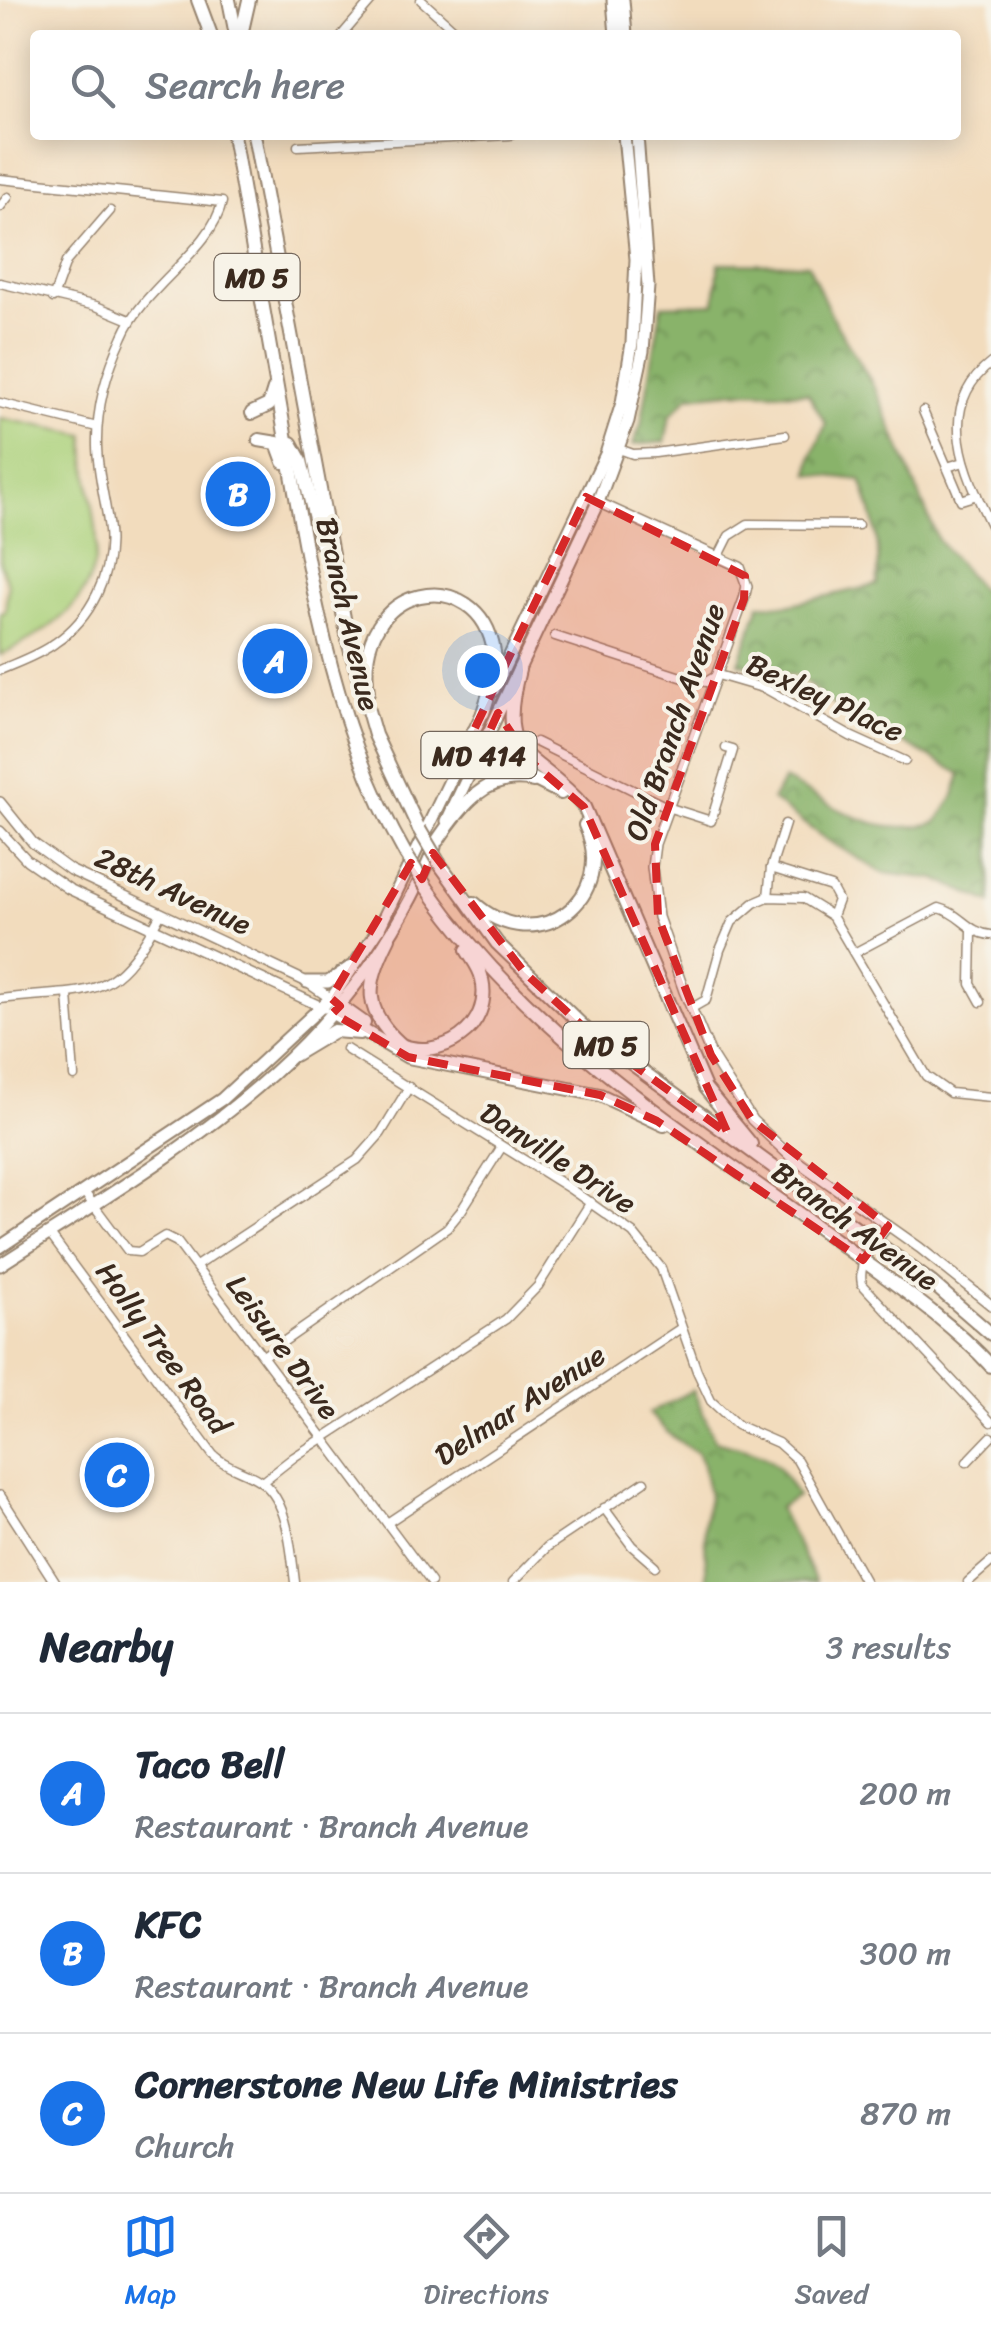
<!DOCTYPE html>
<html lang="en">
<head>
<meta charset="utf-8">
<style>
  body { margin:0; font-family:Sriracha,sans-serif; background:#f2f2f3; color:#1f2937 }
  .you { position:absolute; left:482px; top:670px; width:35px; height:35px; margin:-25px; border:8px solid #fff; border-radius:50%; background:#1a73e8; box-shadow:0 0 0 15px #1a73e833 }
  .badge { display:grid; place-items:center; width:65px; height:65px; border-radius:50%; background:#1a73e8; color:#fff; font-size:32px; font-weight:700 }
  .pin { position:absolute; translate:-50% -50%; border:5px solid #fff; box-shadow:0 2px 10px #0006 }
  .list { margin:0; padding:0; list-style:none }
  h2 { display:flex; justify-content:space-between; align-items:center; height:130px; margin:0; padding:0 40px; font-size:42px }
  h2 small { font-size:32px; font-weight:400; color:#747a83 }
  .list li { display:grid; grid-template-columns:65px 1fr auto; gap:30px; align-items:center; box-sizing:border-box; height:160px; padding:0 40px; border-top:2px solid #e0e1e3 }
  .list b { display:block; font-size:38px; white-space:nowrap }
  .list p { margin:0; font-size:32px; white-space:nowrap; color:#747a83 }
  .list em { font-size:32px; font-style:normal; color:#747a83 }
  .icon { flex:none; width:55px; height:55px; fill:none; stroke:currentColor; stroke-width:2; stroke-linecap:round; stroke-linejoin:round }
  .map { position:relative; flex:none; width:991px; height:1582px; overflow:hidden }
  .search { position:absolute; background:#fff; box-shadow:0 5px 25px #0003; left:30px; right:30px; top:30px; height:110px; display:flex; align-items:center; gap:25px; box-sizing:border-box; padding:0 35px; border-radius:10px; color:#747a83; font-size:38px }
  .sheet { height:610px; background:#fff }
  nav { display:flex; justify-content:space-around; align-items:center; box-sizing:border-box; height:140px; border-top:2px solid #e0e1e3; background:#fff; font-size:28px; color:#747a83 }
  nav a { display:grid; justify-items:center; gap:5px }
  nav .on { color:#1a73e8 }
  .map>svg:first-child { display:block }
  .forest { fill:url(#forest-crowns); stroke:#626e44; stroke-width:2.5 }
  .park { fill:#acd17b; stroke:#747e4c; stroke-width:2.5 }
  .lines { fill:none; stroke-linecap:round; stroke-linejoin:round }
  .minor-casing { stroke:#96836e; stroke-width:11 }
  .tertiary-casing { stroke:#96836e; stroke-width:12 }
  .primary-casing { stroke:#96836e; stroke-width:15 }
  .trunk-casing { stroke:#96836e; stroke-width:16 }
  .minor { stroke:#fff; stroke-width:8 }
  .tertiary { stroke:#fff; stroke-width:9 }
  .primary { stroke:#fff; stroke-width:11 }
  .trunk { stroke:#fff; stroke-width:12 }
  .trunk-bridge-casing { stroke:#96836e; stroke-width:16; stroke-linecap:butt }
  .trunk-bridge { stroke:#fff; stroke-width:12 }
  .marked { fill:#d62828; fill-opacity:0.2; stroke:#d62828; stroke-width:8; stroke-dasharray:20 12; stroke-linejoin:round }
  .labels { text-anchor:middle; stroke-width:8; stroke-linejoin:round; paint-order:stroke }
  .shield { fill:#f7f3e8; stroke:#73665b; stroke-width:2.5 }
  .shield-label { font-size:28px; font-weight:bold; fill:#3b2a1e }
  .street-label { font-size:30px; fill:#3b2a1e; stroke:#f7f3e8 }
</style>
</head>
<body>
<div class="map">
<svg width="991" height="1582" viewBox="0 0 991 1582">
  <defs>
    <pattern id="forest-crowns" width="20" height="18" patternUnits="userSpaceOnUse" patternTransform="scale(2.5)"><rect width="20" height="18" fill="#89b36b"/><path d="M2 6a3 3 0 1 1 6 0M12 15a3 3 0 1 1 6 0" fill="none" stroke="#719257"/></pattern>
  </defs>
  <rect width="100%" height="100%" fill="#f7f3e8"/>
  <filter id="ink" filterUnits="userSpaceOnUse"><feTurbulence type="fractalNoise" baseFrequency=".01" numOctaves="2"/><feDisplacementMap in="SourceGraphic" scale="20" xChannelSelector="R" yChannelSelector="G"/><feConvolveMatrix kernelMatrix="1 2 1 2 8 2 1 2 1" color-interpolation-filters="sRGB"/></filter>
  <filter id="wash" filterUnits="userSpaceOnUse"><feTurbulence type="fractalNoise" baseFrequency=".0048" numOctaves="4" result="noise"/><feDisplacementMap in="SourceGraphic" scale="40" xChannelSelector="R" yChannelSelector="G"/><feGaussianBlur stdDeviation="2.25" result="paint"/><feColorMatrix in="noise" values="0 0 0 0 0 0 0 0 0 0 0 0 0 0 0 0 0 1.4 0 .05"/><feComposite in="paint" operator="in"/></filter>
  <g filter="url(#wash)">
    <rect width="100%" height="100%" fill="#f2dcbd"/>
    <g class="forest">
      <path d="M719,263L808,264L832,317L876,390L938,540L991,601V903L936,879L883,873L824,838L772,800L784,780C836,806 877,840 937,822L953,798L961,774L827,701L800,677L739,663L760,604L787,605L877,585C882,547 874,516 861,480L809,474L812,456L826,424L808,393L739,391L689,396L670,416L665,442L633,445L641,425L662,305L715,303Z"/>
      <path d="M693,1390L715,1441C763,1454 772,1450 797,1496L779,1508L816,1582H707L704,1522L709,1497L703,1465L697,1453L670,1435L649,1413Z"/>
    </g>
    <path class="park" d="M0,418L85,435C85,467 92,497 96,528C103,598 55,629 0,655V613L5,612L8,585L0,563Z"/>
  </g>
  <g filter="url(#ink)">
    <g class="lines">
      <g class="minor-casing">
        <g id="minor">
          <polyline points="421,0 460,35"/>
          <polyline points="342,35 372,0"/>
          <polyline points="298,146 510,135"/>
          <path d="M0,179L222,202C212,250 144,286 123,336C107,370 96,409 97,447C98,476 106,502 109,530C113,574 91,619 55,643C39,655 18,662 0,670"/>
          <polyline points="0,207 8,197"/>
          <polyline points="0,283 96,306 130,320"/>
          <polyline points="53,298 66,262 110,211"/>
          <path d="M991,363C934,407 965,473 991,525"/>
          <polyline points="0,403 97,427"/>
          <polyline points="923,411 947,467 964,462"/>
          <polyline points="619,449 633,454 655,453 785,435"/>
          <polyline points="947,467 961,500 977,495"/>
          <polyline points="719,556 729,536 748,524 858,525"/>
          <polyline points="555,636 690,680 706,682 718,675 766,689 850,736 905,761"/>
          <polyline points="536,742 667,807 711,821 733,750 726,748"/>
          <polyline points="771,868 831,887 838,900 832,916"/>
          <polyline points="768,897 771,868 785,824"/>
          <polyline points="972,931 971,984 981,1002"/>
          <path d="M854,953L939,908C960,913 968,933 991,935"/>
          <polyline points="68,995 74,1076"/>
          <path d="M0,999C93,988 112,1006 161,913"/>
          <polyline points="692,1008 706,1000 720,950 732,922 754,903 768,897 803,898 832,916 926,1076 950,1093 991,1097"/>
          <polyline points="346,1049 569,1188 633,1233 661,1268 697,1371 711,1401 737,1425 778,1443 797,1460 865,1582"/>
          <polyline points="84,1192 128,1251 139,1252 165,1236 177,1242 431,1582"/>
          <path d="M888,1226C875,1244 857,1260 862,1284L991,1422"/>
          <path d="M49,1233L213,1455C228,1469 248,1471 263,1483C289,1503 291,1552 295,1582"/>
          <polyline points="196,1266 357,1160 381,1133 409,1087"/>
          <polyline points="263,1356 447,1228 461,1211 501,1148"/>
          <polyline points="967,1462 991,1437"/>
          <polyline points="262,1482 294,1457 506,1319 538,1286 591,1202"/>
          <polyline points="604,1508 632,1546 655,1566"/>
          <polyline points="387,1523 681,1328"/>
          <polyline points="513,1582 547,1547 644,1482"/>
          <polyline points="968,1582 991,1562"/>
        </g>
      </g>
      <g class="tertiary-casing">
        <g id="tertiary">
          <polyline points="593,500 740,567 747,586 744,599 655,844 652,867 658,917 684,991 711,1055 752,1120 790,1156 920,1248 991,1305"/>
          <polyline points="0,802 33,843 70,870 307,982 333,1000"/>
          <polyline points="0,831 27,860 69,889 324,1008"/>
          <polyline points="0,1496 55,1582"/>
        </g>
      </g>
      <g class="primary-casing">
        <g id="primary">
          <polyline points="613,0 616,35"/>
          <polyline points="623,0 626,35"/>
          <polyline points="493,691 606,454 622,403 632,343 636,259 624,135"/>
          <polyline points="447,821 598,502 628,421 643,351 648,286 637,135"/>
          <polyline points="307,982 328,982 349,968"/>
          <polyline points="0,1247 222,1099 334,995 378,930 485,708"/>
          <path d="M0,1265C182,1148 347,1058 435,847"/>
        </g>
      </g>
      <g class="trunk-casing">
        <g id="trunk">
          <polyline points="198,0 211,35"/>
          <polyline points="229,0 236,35"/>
          <polyline points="241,35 249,0"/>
          <path d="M233,135C252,242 271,349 289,457C313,595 335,731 406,855"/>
          <polyline points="254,135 349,645 375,735 419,829"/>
          <polyline points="252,413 269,405 274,389"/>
          <polyline points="259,440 277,443 284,462"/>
          <polyline points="291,443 301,461 321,543"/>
          <path d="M519,670C494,765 535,749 584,807L705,1088L751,1144"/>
          <path d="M368,692C351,581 480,561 494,652C497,673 489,693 483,713"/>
          <polyline points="473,732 490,757 561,793"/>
          <path d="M438,840C461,806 487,771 533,781"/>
          <polyline points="439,863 497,943 590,1033 932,1283 991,1334"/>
          <path d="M427,888C534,1041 690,1134 838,1242C890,1281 947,1318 991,1366"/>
          <path d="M474,903C538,961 619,897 585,825"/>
          <path d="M389,938C366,984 361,1011 404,1047"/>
          <polyline points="340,1006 364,1023"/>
          <polyline points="333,1013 408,1057 600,1095 664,1125"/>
          <path d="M398,1044C441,1062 493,1028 482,979C480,968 472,959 467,950"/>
          <polyline points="294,1055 334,1031 360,1033"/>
        </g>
      </g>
      <use href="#minor" class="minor"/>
      <use href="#tertiary" class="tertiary"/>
      <use href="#primary" class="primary"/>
      <use href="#trunk" class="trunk"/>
      <g class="trunk-bridge-casing">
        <g id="trunk-bridge">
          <polyline points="419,829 439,863"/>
          <polyline points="406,855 427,888"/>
        </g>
      </g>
      <use href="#trunk-bridge" class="trunk-bridge"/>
    </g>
  </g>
  <path class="marked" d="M586,497L745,576L744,599L655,844L658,917L711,1055L752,1120L888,1226L863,1260L657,1121L600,1095L408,1057L333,1013L340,1006L331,998L411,863L422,879L433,853L524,972L590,1033L728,1134L584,807L530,761L498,713L482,748L473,732Z"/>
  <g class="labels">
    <g class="shield">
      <rect x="214.5" y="254" width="85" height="46" rx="8"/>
      <rect x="421.5" y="732" width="115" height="46" rx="8"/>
      <rect x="563.5" y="1022" width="85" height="46" rx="8"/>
    </g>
    <g class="shield-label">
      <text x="257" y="287">MD 5</text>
      <text x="479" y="765">MD 414</text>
      <text x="606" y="1055">MD 5</text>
    </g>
    <g class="street-label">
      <text transform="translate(348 614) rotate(77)" y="10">Branch Avenue</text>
      <text transform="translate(825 698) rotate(25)" y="10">Bexley Place</text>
      <text transform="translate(675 722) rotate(-71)" y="10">Old Branch Avenue</text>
      <text transform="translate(173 891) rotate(25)" y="10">28th Avenue</text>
      <text transform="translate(558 1158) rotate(33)" y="10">Danville Drive</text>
      <text transform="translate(855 1226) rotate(36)" y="10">Branch Avenue</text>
      <text transform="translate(283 1347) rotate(54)" y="10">Leisure Drive</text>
      <text transform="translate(163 1348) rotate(54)" y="10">Holly Tree Road</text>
      <text transform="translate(520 1405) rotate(-33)" y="10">Delmar Avenue</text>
    </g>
  </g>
</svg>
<div class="you"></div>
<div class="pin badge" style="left:275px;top:661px">A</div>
<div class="pin badge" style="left:238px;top:494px">B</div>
<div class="pin badge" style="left:117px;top:1475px">C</div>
<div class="search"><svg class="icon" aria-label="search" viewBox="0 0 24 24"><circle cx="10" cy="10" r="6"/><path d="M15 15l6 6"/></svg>Search here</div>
</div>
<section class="sheet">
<h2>Nearby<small>3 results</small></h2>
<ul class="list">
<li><span class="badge">A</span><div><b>Taco Bell</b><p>Restaurant · Branch Avenue</p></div><em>200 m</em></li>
<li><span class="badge">B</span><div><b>KFC</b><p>Restaurant · Branch Avenue</p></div><em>300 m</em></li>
<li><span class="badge">C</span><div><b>Cornerstone New Life Ministries</b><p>Church</p></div><em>870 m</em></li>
</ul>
</section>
<nav>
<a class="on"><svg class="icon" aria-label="map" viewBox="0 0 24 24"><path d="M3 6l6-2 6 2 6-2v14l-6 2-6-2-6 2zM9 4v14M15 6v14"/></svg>Map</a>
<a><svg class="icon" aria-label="directions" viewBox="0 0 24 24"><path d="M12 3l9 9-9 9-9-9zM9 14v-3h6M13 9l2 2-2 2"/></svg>Directions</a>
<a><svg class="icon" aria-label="saved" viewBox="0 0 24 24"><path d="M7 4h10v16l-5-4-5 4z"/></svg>Saved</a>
</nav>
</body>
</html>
